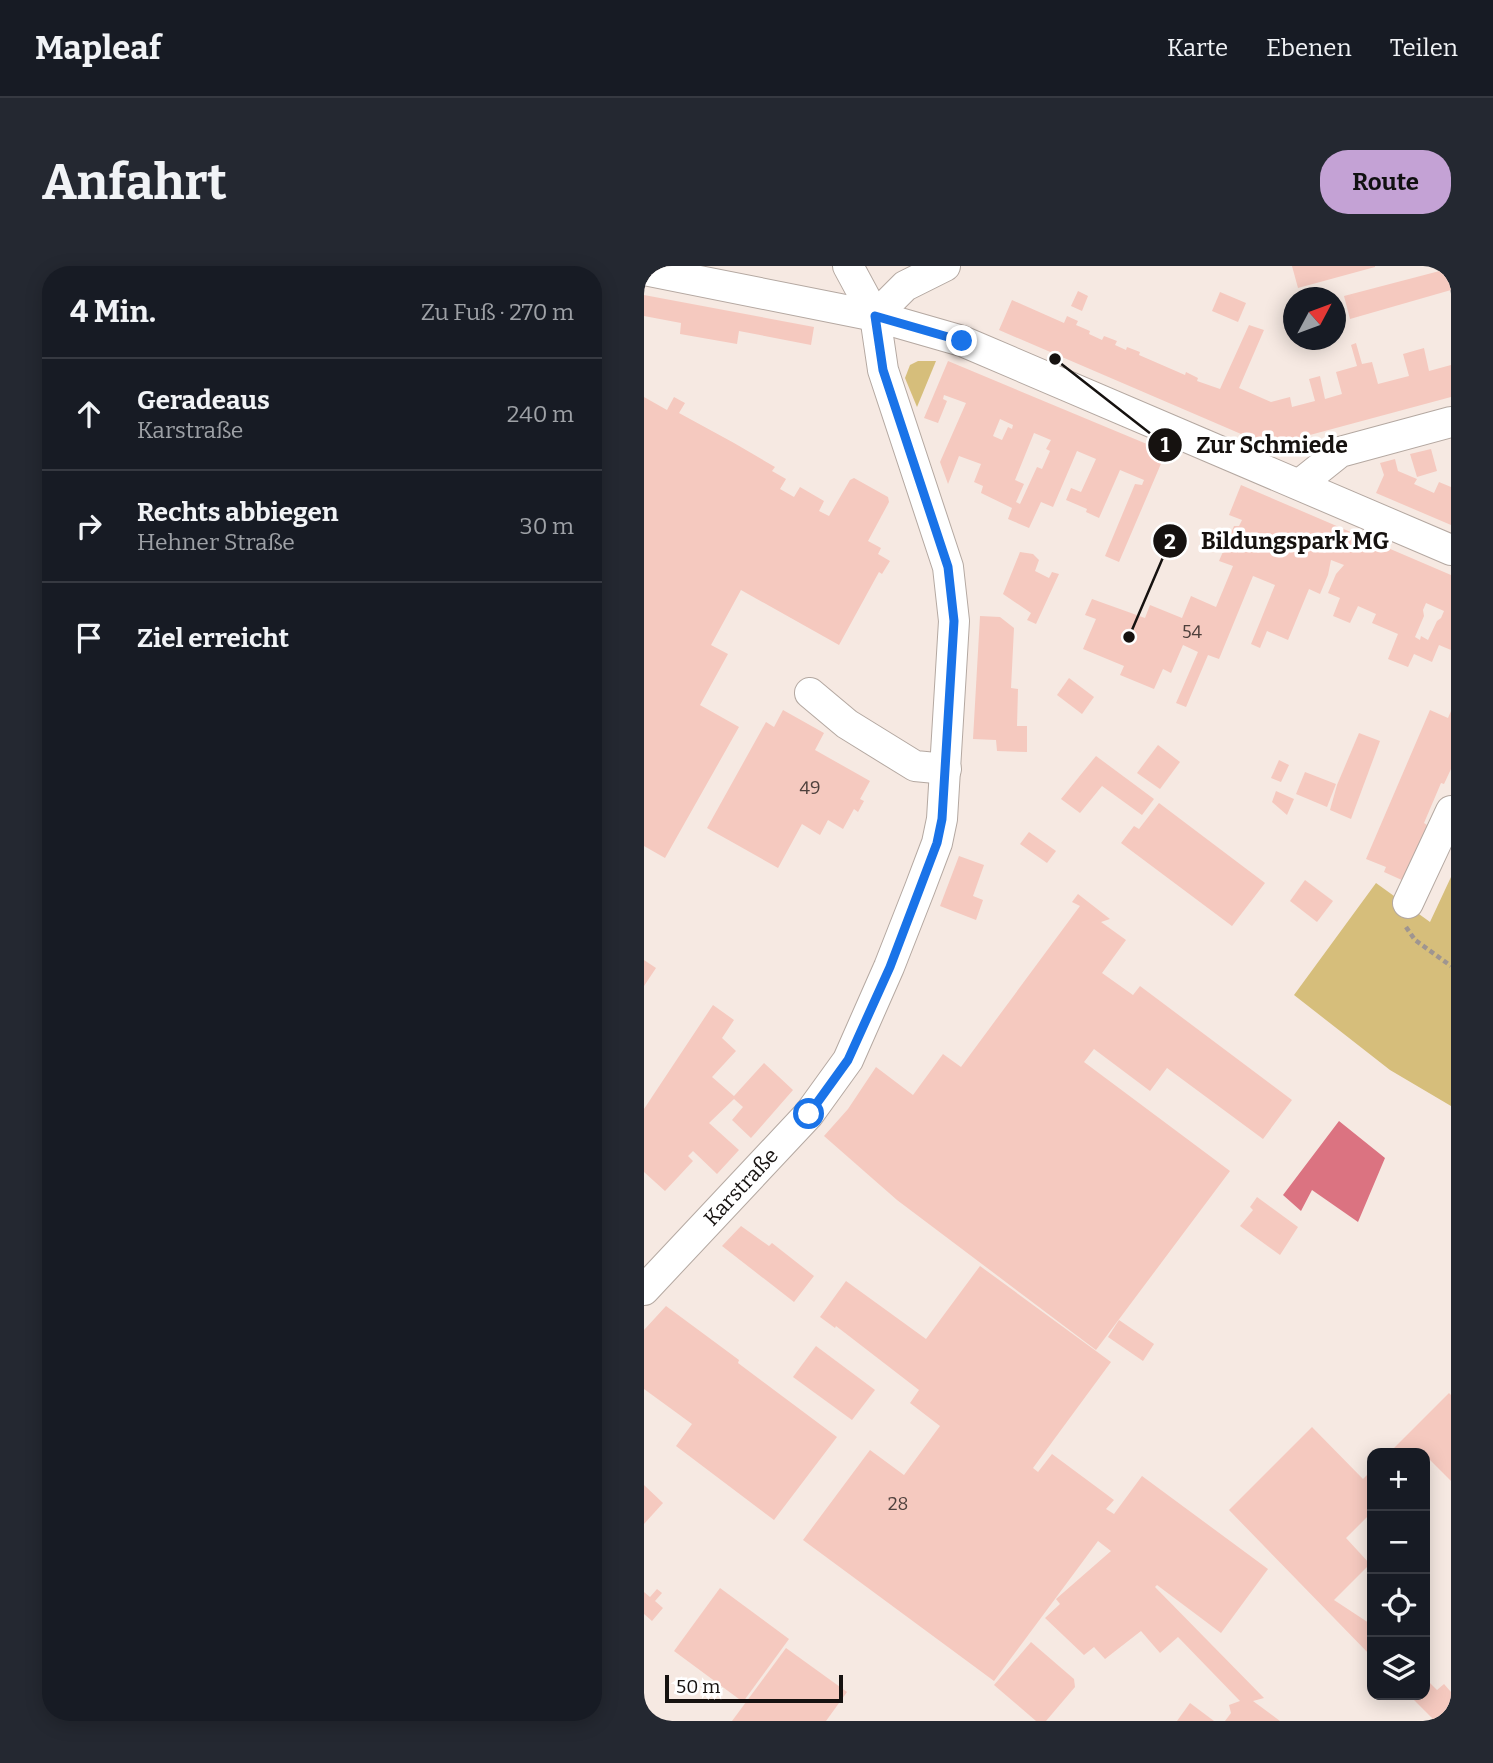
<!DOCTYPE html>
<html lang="de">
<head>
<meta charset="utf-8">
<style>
  body { margin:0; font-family:Bitter,serif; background:#242831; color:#f1f3f6 }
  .controls { position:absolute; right:21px; bottom:21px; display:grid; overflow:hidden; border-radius:14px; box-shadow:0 4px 18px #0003 }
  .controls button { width:63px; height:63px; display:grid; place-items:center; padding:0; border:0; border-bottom:2px solid #363941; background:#171b24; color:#f1f3f6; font:35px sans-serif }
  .compass { position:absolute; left:639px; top:21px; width:63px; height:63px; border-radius:50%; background:#171b24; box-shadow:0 4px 18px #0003; rotate:49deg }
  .scale { position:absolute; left:21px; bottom:18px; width:178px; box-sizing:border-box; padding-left:7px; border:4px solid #161210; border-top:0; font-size:19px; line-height:24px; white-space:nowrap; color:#161210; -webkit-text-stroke:5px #fff; paint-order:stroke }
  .stop { position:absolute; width:21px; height:21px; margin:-16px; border:5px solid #1a73e8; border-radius:50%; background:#fff }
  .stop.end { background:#1a73e8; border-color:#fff; box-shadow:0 2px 7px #0008 }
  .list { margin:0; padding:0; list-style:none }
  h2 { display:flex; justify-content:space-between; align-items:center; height:91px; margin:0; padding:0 28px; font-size:30px }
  h2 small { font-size:23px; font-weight:400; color:#9ea1a6 }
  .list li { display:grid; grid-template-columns:46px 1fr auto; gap:21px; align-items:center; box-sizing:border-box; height:112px; padding:0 28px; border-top:2px solid #363941 }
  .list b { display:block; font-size:26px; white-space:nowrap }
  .list p { margin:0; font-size:23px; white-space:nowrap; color:#9ea1a6 }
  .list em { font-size:23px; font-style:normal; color:#9ea1a6 }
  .icon { flex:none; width:38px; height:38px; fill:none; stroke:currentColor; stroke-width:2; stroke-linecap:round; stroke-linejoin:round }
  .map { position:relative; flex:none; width:807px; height:1455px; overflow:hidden; border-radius:28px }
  header { display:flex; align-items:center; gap:42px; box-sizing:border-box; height:98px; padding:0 35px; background:#171b24; border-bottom:2px solid #363941 }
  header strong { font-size:33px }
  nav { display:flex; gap:38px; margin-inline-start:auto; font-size:24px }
  .intro { display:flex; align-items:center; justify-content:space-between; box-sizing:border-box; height:168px; padding:0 42px }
  h1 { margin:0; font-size:49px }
  .button { padding:18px 32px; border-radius:28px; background:#c4a2d5; color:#111; font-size:24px; font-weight:700 }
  main { display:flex; gap:42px; padding:0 42px }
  aside { flex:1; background:#171b24; border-radius:28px; box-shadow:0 4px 18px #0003 }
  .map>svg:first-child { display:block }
  .green { fill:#d6be7b }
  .water { fill:#db7381 }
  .building { fill:#f5c9bf; fill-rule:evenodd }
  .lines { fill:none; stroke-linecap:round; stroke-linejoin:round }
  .minor-casing { stroke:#b4a8a1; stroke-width:32 }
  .path { stroke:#9f9590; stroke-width:4.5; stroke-dasharray:5 3.5; stroke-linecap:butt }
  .minor { stroke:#fff; stroke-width:30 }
  .route { stroke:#1a73e8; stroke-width:9 }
  .labels { text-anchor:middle; stroke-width:7; stroke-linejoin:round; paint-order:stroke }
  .number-label { font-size:18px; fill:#4e403c }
  .street-label { font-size:21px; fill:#161210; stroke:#fff }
  .leader { fill:none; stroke:#161210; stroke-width:2.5 }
  .callout-dot { fill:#161210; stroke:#fff; stroke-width:2.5 }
  .mark-label { font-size:21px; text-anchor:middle; font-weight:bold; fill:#fff }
  .callout-label { font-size:23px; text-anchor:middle; font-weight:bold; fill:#161210; stroke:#fff; stroke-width:7; stroke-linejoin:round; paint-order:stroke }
</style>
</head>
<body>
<header>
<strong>Mapleaf</strong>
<nav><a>Karte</a><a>Ebenen</a><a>Teilen</a></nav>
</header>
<div class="intro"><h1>Anfahrt</h1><a class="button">Route</a></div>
<main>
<aside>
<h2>4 Min.<small>Zu Fuß · 270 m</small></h2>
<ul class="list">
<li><svg class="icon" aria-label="ahead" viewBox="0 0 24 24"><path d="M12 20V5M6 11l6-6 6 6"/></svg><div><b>Geradeaus</b><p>Karstraße</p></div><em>240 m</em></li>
<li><svg class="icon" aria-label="right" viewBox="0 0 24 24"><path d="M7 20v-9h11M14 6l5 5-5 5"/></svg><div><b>Rechts abbiegen</b><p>Hehner Straße</p></div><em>30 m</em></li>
<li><svg class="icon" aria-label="arrive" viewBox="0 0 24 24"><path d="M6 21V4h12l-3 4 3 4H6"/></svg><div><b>Ziel erreicht</b></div></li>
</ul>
</aside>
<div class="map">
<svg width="807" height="1455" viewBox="0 0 807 1455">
  <rect width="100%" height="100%" fill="#f6e9e2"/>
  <g class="green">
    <polygon points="274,95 292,95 273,141 261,112 266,99"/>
    <polygon points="807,611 807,840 746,804 650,729 732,617 786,656"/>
  </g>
  <polygon class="water" points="695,855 741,892 714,956 668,924 657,945 639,929"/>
  <g class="building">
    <polygon points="648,0 731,0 731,1 654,22"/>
    <polygon points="807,2 807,24 706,53 700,30"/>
    <polygon points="434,25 444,30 438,45 427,40"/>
    <polygon points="576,26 602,37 594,56 568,45"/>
    <polygon points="0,29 170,61 167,79 95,65 93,78 36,68 37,57 0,50"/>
    <polygon points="368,34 420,57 423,50 434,55 432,59 446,65 445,68 458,74 460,70 473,75 471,79 482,84 483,81 496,86 495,89 541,109 542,106 554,112 553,115 576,123 605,59 620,64 595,122 627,136 646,131 648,141 671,135 665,113 676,110 681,133 698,128 692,106 713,100 707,79 712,77 718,98 728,96 734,118 765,110 759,88 780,82 785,105 807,99 807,131 625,180 355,64"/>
    <path d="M304,95L522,186L475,296L461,290L491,218L498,219L500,214L476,204L455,252L442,246L443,243L422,234L427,222L437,226L452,193L433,185L409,241L397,236L385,262L364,253L368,242L337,227L339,220L330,216L337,198L315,190L304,218L296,196L322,137L300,129L299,133L303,135L294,157L280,152ZM356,153L369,159L368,163L364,161L358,174L349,170ZM390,167L407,174L402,183L406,185L398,203L393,201L376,238L372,236L380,218L371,214Z"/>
    <polygon points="0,131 23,144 30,131 41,137 35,147 90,177 131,201 128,205 142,213 136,223 150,231 156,221 180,235 175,245 185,250 206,214 210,212 244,231 245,236 224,275 237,282 234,288 246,295 238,308 235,306 195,379 97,324 67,379 84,388 56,439 95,461 21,592 0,580"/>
    <polygon points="787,183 793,205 773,211 766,188"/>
    <polygon points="751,193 754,205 773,213 770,218 790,227 795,216 807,221 807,259 732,227 740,209 736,197"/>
    <path d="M597,219L807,309V384L795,379L788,396L770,388L764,401L744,393L754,368L728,357L732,348L714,340L706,357L689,350L696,332L684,327L692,308L700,299L687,294L684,309L676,328L665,323L644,374L623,365L616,382L607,378L631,319L609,310L575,393L564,389L542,441L532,437L554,386L539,379L527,407L519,403L510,423L476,409L480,400L439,383L452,353L441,349L448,333L501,352L506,339L538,352L547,330L572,341L589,300L575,295L590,260H595L598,254L585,249ZM782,337L800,345L797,352L793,355L784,374L777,370L776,374L771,371L780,350L779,344Z"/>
    <polygon points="376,286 389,288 395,294 391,305 405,312 408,306 415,308 392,358 383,354 387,347 359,328"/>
    <polygon points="336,350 356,351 370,362 367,422 374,423 373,460 383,460 383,486 353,485 352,474 329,473"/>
    <polygon points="425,412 450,431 438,448 413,429"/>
    <polygon points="139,444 180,467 171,484 226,515 216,533 220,535 214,546 210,543 199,563 184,554 176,569 158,558 134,602 63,562 122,456 130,461"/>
    <polygon points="786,444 804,452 807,445 807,503 800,518 797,517 780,557 783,559 760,615 740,606 742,601 722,593"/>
    <polygon points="715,467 736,475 707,553 686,544 693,519"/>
    <polygon points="514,479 536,496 516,523 493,507"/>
    <polygon points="452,490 510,533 498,549 458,520 436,547 417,533"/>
    <polygon points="635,494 645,499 637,516 627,512"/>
    <polygon points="661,506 692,518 683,541 652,528"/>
    <polygon points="632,525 650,533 643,549 628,536"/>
    <polygon points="515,537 621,617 588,660 477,577 490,560 495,563"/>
    <polygon points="385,566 412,585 403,597 376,578"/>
    <polygon points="315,590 340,599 329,630 339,634 332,654 296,640"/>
    <polygon points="661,614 689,635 673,656 646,635"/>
    <polygon points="434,628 466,653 457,656 482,674 458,707 489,729 496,720 648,834 619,873 523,802 506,825 450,783 440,796 586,905 452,1084 253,934 180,870 204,843 232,801 269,829 299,788 317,801 436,640 428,636"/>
    <polygon points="0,694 12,702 0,720"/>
    <polygon points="69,739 90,754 78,772 92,785 68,811 90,830 120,797 149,824 107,872 88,854 99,841 90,833 65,857 95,884 73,908 49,885 44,890 49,895 21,925 0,906 0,843"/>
    <polygon points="613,931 654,961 636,989 596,960 609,944 606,941"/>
    <polygon points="97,960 125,980 128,977 170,1010 150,1036 78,980"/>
    <polygon points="336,1000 467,1096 389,1202 394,1206 408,1188 470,1234 462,1243 470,1248 498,1210 624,1303 577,1367 513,1319 511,1321 620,1432 609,1435 636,1455 581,1455 587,1447 585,1439 596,1435 534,1371 516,1387 497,1365 461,1393 450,1381 440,1389 401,1352 416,1338 412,1333 467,1285 454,1275 350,1415 159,1274 226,1184 260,1209 296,1160 266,1137 275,1124 192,1060 191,1062 176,1051 202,1015 282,1073"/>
    <polygon points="22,1040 95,1094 94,1097 193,1171 130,1254 32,1180 48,1158 0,1123 0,1064"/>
    <polygon points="475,1054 510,1078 499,1095 464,1071"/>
    <polygon points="172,1080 231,1124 208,1154 149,1111"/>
    <polygon points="805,1127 807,1129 807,1215 783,1191 781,1194 781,1187 745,1187"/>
    <polygon points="668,1161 719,1213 728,1204 728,1246 702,1272 726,1298 690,1334 728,1359 728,1391 585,1244"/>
    <polygon points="0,1219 19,1237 0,1258"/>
    <polygon points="76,1322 145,1373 99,1436 30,1385"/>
    <polygon points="13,1323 18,1327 11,1335 19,1342 8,1355 0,1348 0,1326 6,1331"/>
    <polygon points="387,1376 430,1413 431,1421 402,1455 392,1455 350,1419"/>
    <polygon points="142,1382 203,1426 182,1455 88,1455"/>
    <polygon points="781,1412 793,1424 800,1418 807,1426 807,1455 791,1455 765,1429 781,1429"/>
    <polygon points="546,1437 570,1455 533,1455"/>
  </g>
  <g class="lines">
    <g class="minor-casing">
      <g id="minor">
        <polyline points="0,4 231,50 318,75 807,284"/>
        <polyline points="231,50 261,20 301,0"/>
        <polyline points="656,218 696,186 807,156"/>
        <polyline points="166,427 203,458 271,500 302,503"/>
        <polyline points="764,637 807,545"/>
        <polyline points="0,1024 165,848 204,794 245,701 276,622 293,577 298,553 310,355 304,301 239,104 231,50 204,0"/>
      </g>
    </g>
    <polyline class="path" points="762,661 771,674 807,700"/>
    <use href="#minor" class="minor"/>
  </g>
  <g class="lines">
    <polyline class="route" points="165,848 204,794 246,701 276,622 293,577 298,553 310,355 304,301 239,104 231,50 318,75"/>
  </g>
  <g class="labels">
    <g class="number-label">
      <text x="548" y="372">54</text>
      <text x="166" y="528">49</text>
      <text x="254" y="1244">28</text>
    </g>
    <g class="street-label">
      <text transform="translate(97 921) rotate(-47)" y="7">Karstraße</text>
    </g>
  </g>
  <path class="leader" d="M411 93L521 179M485 371L526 275"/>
  <g class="callout-dot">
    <circle cx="411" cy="93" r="7"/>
    <circle cx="485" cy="371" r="7"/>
    <circle cx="521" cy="179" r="18"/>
    <circle cx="526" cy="275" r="18"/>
  </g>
  <g class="mark-label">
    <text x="521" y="186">1</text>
    <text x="526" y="283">2</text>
  </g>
  <g class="callout-label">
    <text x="628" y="187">Zur Schmiede</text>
    <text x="651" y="283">Bildungspark MG</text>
  </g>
</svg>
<div class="controls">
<button>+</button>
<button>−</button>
<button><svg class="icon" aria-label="locate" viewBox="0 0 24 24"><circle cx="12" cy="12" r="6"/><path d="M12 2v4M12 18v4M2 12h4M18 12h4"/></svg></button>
<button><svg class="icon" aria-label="layers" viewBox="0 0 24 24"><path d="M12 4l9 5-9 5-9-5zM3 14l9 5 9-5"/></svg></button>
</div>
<svg class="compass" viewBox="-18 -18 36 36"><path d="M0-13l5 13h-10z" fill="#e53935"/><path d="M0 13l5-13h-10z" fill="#9ea1a6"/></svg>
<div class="scale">50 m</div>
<div class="stop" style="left:165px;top:848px"></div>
<div class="stop end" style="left:318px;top:75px"></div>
</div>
</main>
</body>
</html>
